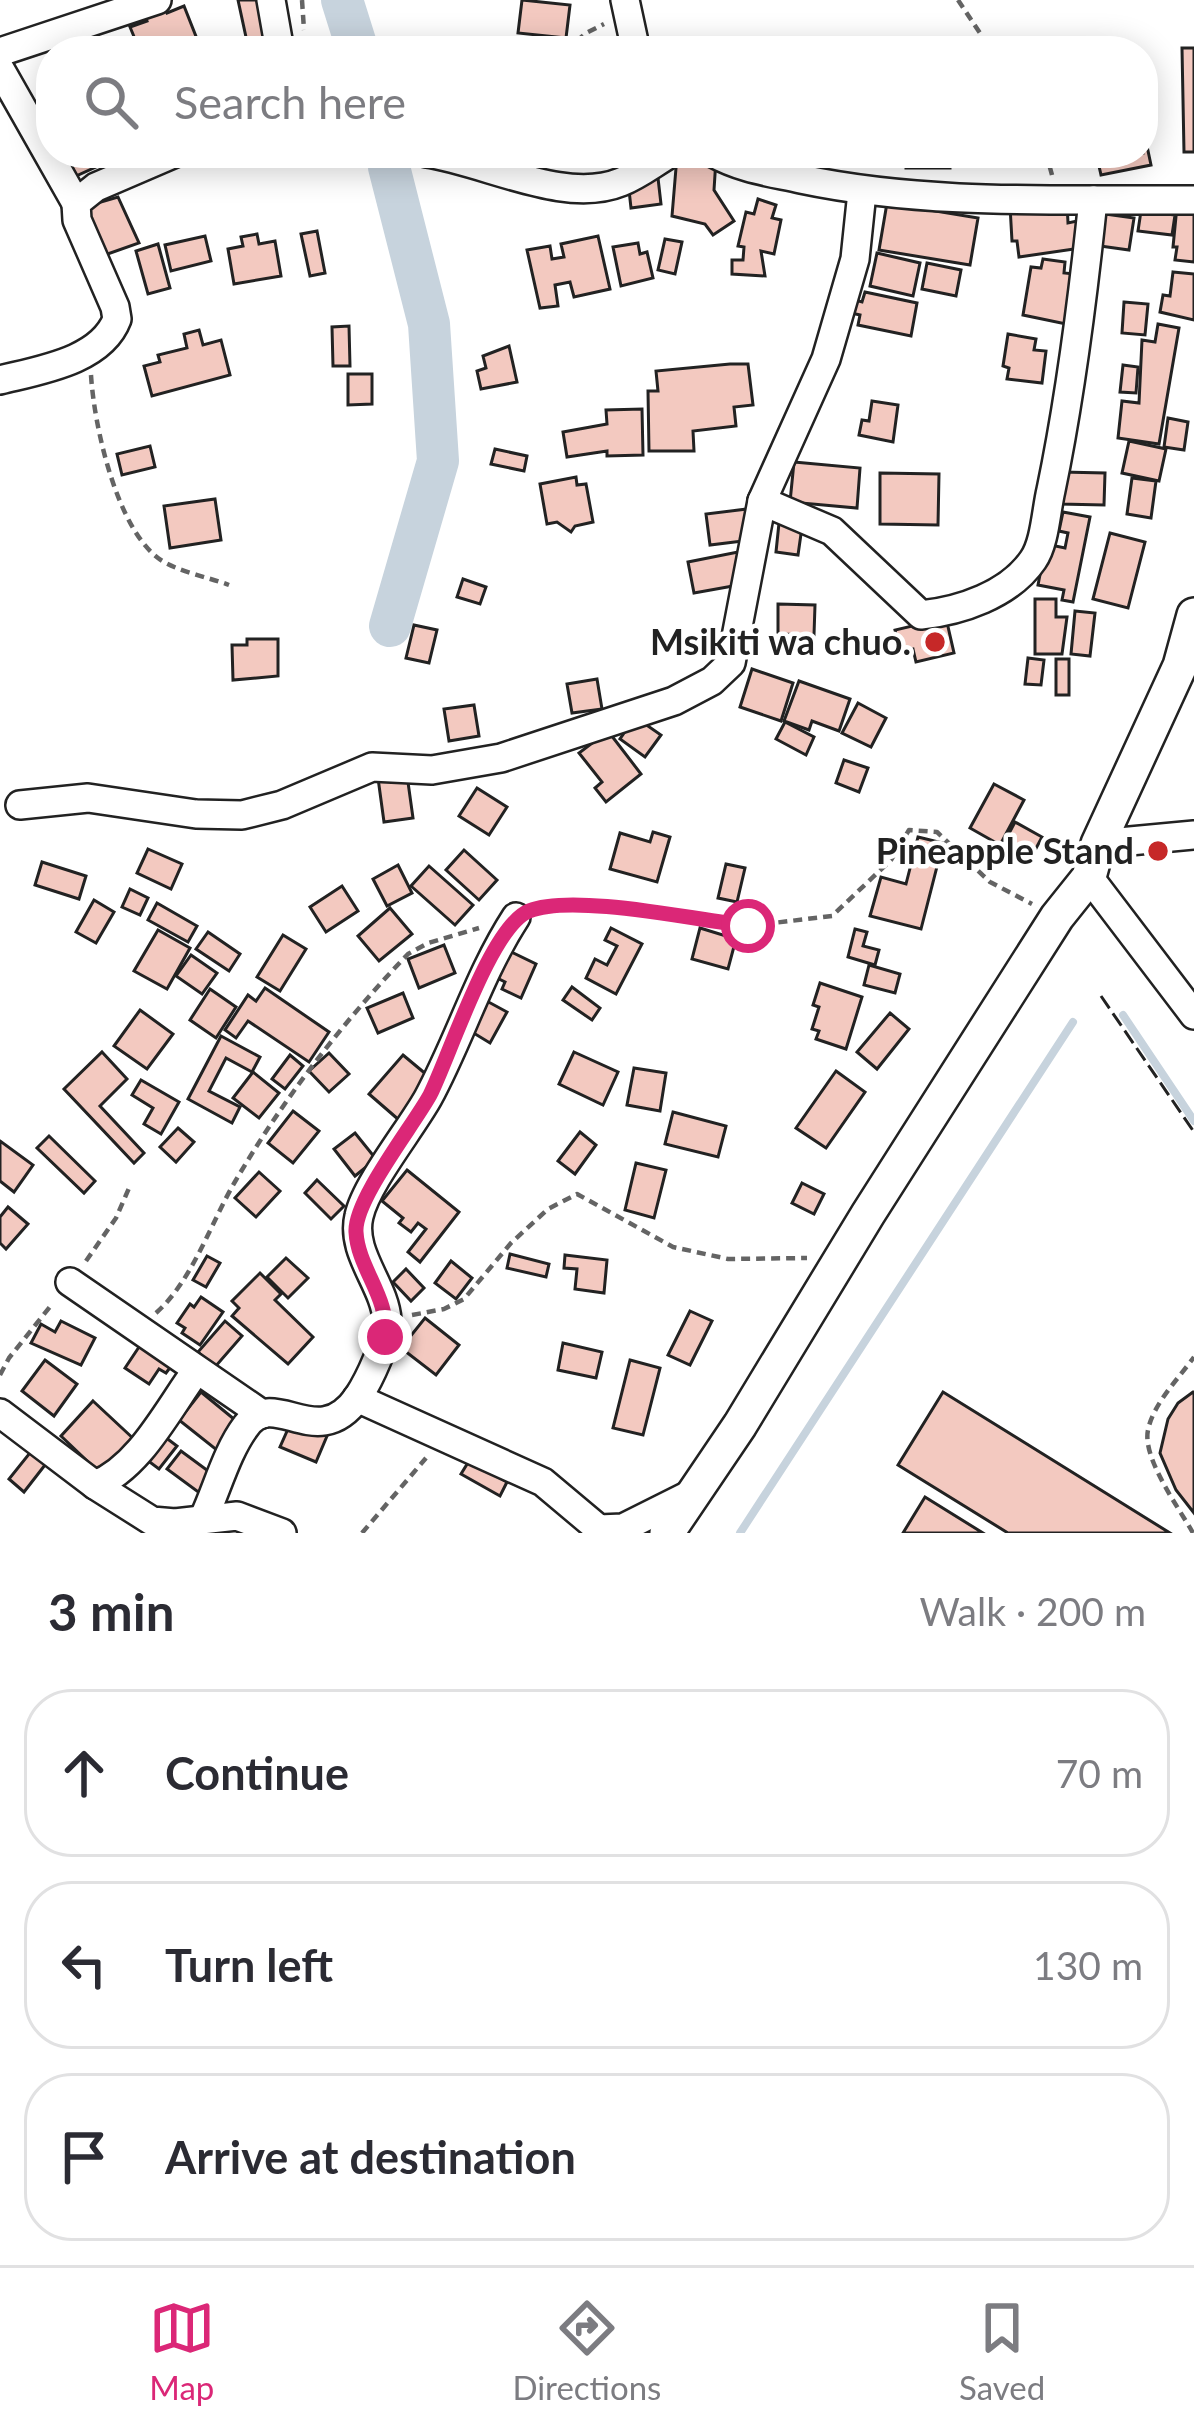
<!DOCTYPE html>
<html lang="en">
<head>
<meta charset="utf-8">
<style>
  body { margin:0; font-family:Lato,sans-serif; background:#f7f7f7; color:#2b2b33 }
  .stop { position:absolute; width:36px; height:36px; margin:-27px; border:9px solid #db2777; border-radius:50%; background:#fff }
  .stop.end { background:#db2777; border-color:#fff; box-shadow:0 3px 12px #0008 }
  .list { margin:0; padding:0; list-style:none }
  h2 { display:flex; justify-content:space-between; align-items:center; height:156px; margin:0; padding:0 48px; font-size:51px }
  h2 small { font-size:39px; font-weight:400; color:#7c7c81 }
  .list li { display:grid; grid-template-columns:78px 1fr auto; gap:36px; align-items:center; box-sizing:border-box; height:168px; margin:0 24px 24px; padding:0 24px; border:3px solid #e1e1e2; border-radius:48px }
  .list b { display:block; font-size:45px; white-space:nowrap }
  .list em { font-size:39px; font-style:normal; color:#7c7c81 }
  .icon { flex:none; width:66px; height:66px; fill:none; stroke:currentColor; stroke-width:2; stroke-linecap:round; stroke-linejoin:round }
  .map { position:relative; flex:none; width:1194px; height:1533px; overflow:hidden }
  .search { position:absolute; background:#fff; box-shadow:0 6px 30px #0003; left:36px; right:36px; top:36px; height:132px; display:flex; align-items:center; gap:30px; box-sizing:border-box; padding:0 42px; border-radius:48px; color:#7c7c81; font-size:45px }
  .sheet { height:732px; background:#fff }
  nav { display:flex; justify-content:space-around; align-items:center; box-sizing:border-box; height:168px; border-top:3px solid #e1e1e2; background:#fff; font-size:33px; color:#7c7c81 }
  nav a { display:grid; justify-items:center; gap:6px }
  nav .on { color:#db2777 }
  .map>svg:first-child { display:block }
  .lines { fill:none; stroke-linecap:round; stroke-linejoin:round }
  .stream { stroke:#c7d3dd; stroke-width:8 }
  .river { stroke:#c7d3dd; stroke-width:42 }
  .building { fill:#f3c9c0; stroke:#222; stroke-width:3 }
  .minor-casing { stroke:#222; stroke-width:32 }
  .major-casing { stroke:#222; stroke-width:38 }
  .path { stroke:#646464; stroke-width:4.5; stroke-dasharray:9 6; stroke-linecap:butt }
  .minor { stroke:#fff; stroke-width:27 }
  .major { stroke:#fff; stroke-width:33 }
  .fence { stroke:#222; stroke-width:3; stroke-dasharray:15 6; stroke-linecap:butt }
  .route { stroke:#db2777; stroke-width:15 }
  .poi-dot { fill:#c62828; stroke:#fff; stroke-width:4.5 }
  .labels { text-anchor:middle; stroke-width:9; stroke-linejoin:round; paint-order:stroke }
  .poi-label { font-size:36px; font-weight:bold; fill:#222; stroke:#fff; text-anchor:end }
</style>
</head>
<body>
<div class="map">
<svg width="1194" height="1533" viewBox="0 0 1194 1533">
  <rect width="100%" height="100%" fill="#fff"/>
  <g class="lines">
    <g class="stream">
      <polyline points="1123,1015 1194,1121"/>
      <polyline points="740,1533 1073,1022"/>
    </g>
    <g class="river">
      <polyline points="342,0 358,51"/>
      <polyline points="389,167 429,324 438,461 390,626"/>
    </g>
  </g>
  <g class="building">
    <polygon points="161,0 167,13 184,6 197,39 165,51 140,51 130,27 147,21 142,8"/>
    <polygon points="238,0 263,0 273,51 249,51"/>
    <polygon points="522,0 570,5 566,38 518,33"/>
    <polygon points="1182,48 1194,48 1194,152 1184,152"/>
    <polygon points="1147,146 1151,165 1101,175 1097,157 1143,153 1143,147"/>
    <polygon points="66,153 105,153 109,161 76,176"/>
    <rect x="906" y="153" width="44" height="15"/>
    <polygon points="677,156 716,159 714,190 734,221 713,235 705,224 672,216"/>
    <polygon points="658,178 661,204 631,208 628,181"/>
    <polygon points="118,197 139,243 102,256 87,206"/>
    <polygon points="758,199 776,205 772,218 781,220 774,254 761,251 765,276 732,274 732,260 743,260 744,247 738,246 746,212 754,214"/>
    <polygon points="887,203 978,218 970,265 879,250"/>
    <polygon points="1067,203 1068,223 1077,221 1081,248 1019,257 1017,241 1012,241 1010,206"/>
    <polygon points="1177,206 1194,208 1194,262 1175,260 1177,247 1173,247"/>
    <polygon points="1141,211 1175,215 1172,235 1138,231"/>
    <polygon points="1098,213 1134,218 1129,250 1093,245"/>
    <polygon points="317,231 325,273 310,276 301,234"/>
    <polygon points="257,234 259,244 275,241 281,276 234,284 228,249 243,246 241,237"/>
    <polygon points="205,236 211,261 171,271 165,245"/>
    <polygon points="598,236 610,289 574,297 570,282 555,285 558,306 540,308 527,250 550,246 552,259 564,257 561,244"/>
    <polygon points="665,239 682,242 675,274 658,270"/>
    <polygon points="638,243 640,254 647,252 653,278 621,286 613,247"/>
    <polygon points="158,244 170,288 148,294 136,251"/>
    <polygon points="877,253 920,263 913,296 870,286"/>
    <polygon points="1043,259 1065,262 1064,273 1075,274 1066,324 1023,315 1031,267 1041,268"/>
    <polygon points="927,263 961,270 956,296 922,289"/>
    <polygon points="1173,272 1194,274 1194,320 1160,312 1163,295 1170,296"/>
    <polygon points="865,292 917,303 911,336 858,325 860,315 851,313 855,300 862,302"/>
    <polygon points="1124,302 1148,304 1145,335 1122,333"/>
    <polygon points="1158,324 1179,328 1159,444 1118,438 1122,401 1139,403 1142,340 1155,342"/>
    <polygon points="349,326 350,366 333,366 332,327"/>
    <polygon points="199,330 203,345 221,340 230,375 152,396 144,366 160,362 158,355 187,348 184,334"/>
    <polygon points="1008,334 1036,339 1034,350 1046,351 1042,383 1007,379 1009,368 1003,366"/>
    <polygon points="509,346 517,382 481,389 477,371 486,368 483,356"/>
    <polygon points="730,364 748,364 753,405 734,407 736,426 693,431 694,451 649,451 648,391 658,391 656,371"/>
    <polygon points="1123,365 1138,367 1136,393 1120,392"/>
    <polygon points="348,374 372,374 372,404 348,405"/>
    <polygon points="872,401 898,405 893,442 859,435 862,420 869,421"/>
    <polygon points="642,409 643,455 607,456 607,451 567,457 563,432 607,424 606,410"/>
    <polygon points="1168,418 1188,422 1184,450 1164,447"/>
    <polygon points="1129,441 1166,449 1159,481 1122,473"/>
    <polygon points="150,446 155,467 122,475 117,454"/>
    <polygon points="495,449 527,456 524,471 491,464"/>
    <polygon points="794,462 860,468 857,508 790,502"/>
    <polygon points="1061,472 1105,473 1104,505 1060,504"/>
    <polygon points="880,473 939,474 938,525 880,524"/>
    <polygon points="576,477 577,485 586,484 593,522 575,526 571,532 557,522 547,524 540,484"/>
    <polygon points="1132,478 1156,481 1151,518 1127,514"/>
    <polygon points="215,499 221,540 170,548 164,506"/>
    <polygon points="747,509 751,540 710,545 706,514"/>
    <polygon points="1063,512 1090,517 1073,602 1062,600 1064,590 1038,585 1046,544 1065,548 1068,533 1059,531"/>
    <polygon points="779,523 802,527 798,555 776,552"/>
    <polygon points="1110,533 1145,542 1128,608 1093,599"/>
    <polygon points="738,552 744,584 694,593 688,562"/>
    <polygon points="463,579 486,587 480,604 457,597"/>
    <polygon points="1035,599 1056,599 1056,617 1067,617 1062,654 1035,654"/>
    <polygon points="778,604 815,605 814,635 778,634"/>
    <polygon points="1075,611 1095,613 1090,656 1071,654"/>
    <polygon points="946,618 954,653 916,662 913,649 900,652 895,630"/>
    <polygon points="414,625 437,630 429,663 406,658"/>
    <polygon points="247,639 278,639 278,676 233,680 232,645 247,645"/>
    <polygon points="1028,658 1044,660 1041,685 1025,684"/>
    <rect x="1056" y="659" width="13" height="36"/>
    <polygon points="752,669 793,683 781,721 740,707"/>
    <polygon points="597,679 602,709 572,713 567,684"/>
    <polygon points="799,681 850,699 839,731 812,721 809,730 784,721"/>
    <polygon points="858,703 886,718 871,747 842,733"/>
    <polygon points="474,705 479,736 449,741 444,709"/>
    <polygon points="635,717 661,735 645,757 620,739"/>
    <polygon points="785,722 814,737 806,755 776,739"/>
    <polygon points="608,731 641,774 606,802 595,788 602,782 579,753"/>
    <polygon points="844,760 868,768 859,792 836,783"/>
    <polygon points="407,775 413,818 384,822 378,778"/>
    <polygon points="994,784 1024,800 1000,845 970,828"/>
    <polygon points="477,788 507,807 489,835 459,816"/>
    <polygon points="1015,822 1042,837 1032,856 1005,841"/>
    <polygon points="653,832 670,837 657,882 610,869 620,833 650,842"/>
    <polygon points="918,837 943,843 921,929 870,916 881,877 906,884"/>
    <polygon points="148,849 182,864 171,889 137,873"/>
    <polygon points="464,850 497,880 479,900 446,870"/>
    <polygon points="42,862 86,876 79,899 35,885"/>
    <polygon points="726,864 745,868 737,902 718,898"/>
    <polygon points="398,865 412,893 387,906 373,879"/>
    <polygon points="429,866 473,905 455,925 411,886"/>
    <polygon points="342,886 358,911 326,932 310,907"/>
    <polygon points="130,889 148,898 140,915 122,907"/>
    <polygon points="94,900 114,912 96,943 76,932"/>
    <polygon points="157,903 197,926 188,942 148,920"/>
    <polygon points="390,908 412,934 379,961 358,936"/>
    <polygon points="611,928 642,944 616,994 586,978 595,959 607,965 617,946 605,940"/>
    <polygon points="700,928 736,939 728,969 692,959"/>
    <polygon points="855,929 867,932 863,946 879,950 875,965 848,957"/>
    <polygon points="158,930 190,948 167,989 134,971"/>
    <polygon points="208,932 240,954 229,971 196,949"/>
    <polygon points="283,935 306,949 280,991 257,977"/>
    <polygon points="444,945 455,973 419,988 408,959"/>
    <polygon points="499,946 536,964 521,998 502,989 505,982 487,973"/>
    <polygon points="191,955 217,973 202,994 176,976"/>
    <polygon points="869,965 900,974 895,993 864,985"/>
    <polygon points="820,983 862,997 846,1049 816,1039 819,1031 812,1029 819,1007 813,1005"/>
    <polygon points="572,987 600,1008 592,1020 563,1000"/>
    <polygon points="265,988 329,1032 309,1062 248,1021 236,1038 225,1030 248,995 256,1001"/>
    <polygon points="210,989 236,1007 216,1038 190,1020"/>
    <polygon points="403,993 413,1018 378,1033 367,1008"/>
    <polygon points="483,999 507,1012 490,1043 467,1029"/>
    <polygon points="140,1010 173,1034 147,1069 114,1046"/>
    <polygon points="890,1013 909,1029 877,1069 857,1052"/>
    <polygon points="221,1036 260,1057 252,1072 226,1058 209,1091 240,1107 232,1123 188,1099"/>
    <polygon points="102,1052 127,1079 100,1106 144,1153 134,1163 64,1089"/>
    <polygon points="574,1052 618,1072 603,1105 559,1084"/>
    <polygon points="329,1053 349,1074 329,1092 309,1071"/>
    <polygon points="290,1055 303,1066 285,1089 272,1079"/>
    <polygon points="403,1055 433,1080 399,1120 369,1094"/>
    <polygon points="634,1068 666,1073 660,1111 627,1105"/>
    <polygon points="836,1071 865,1092 826,1148 796,1128"/>
    <polygon points="253,1072 279,1093 259,1118 233,1098"/>
    <polygon points="141,1080 179,1102 161,1134 144,1124 153,1108 132,1095"/>
    <polygon points="293,1111 319,1131 293,1163 268,1143"/>
    <polygon points="673,1112 726,1126 718,1157 665,1144"/>
    <polygon points="178,1128 194,1142 176,1162 160,1147"/>
    <polygon points="580,1132 596,1145 575,1174 558,1161"/>
    <polygon points="355,1133 376,1159 355,1176 334,1149"/>
    <polygon points="49,1136 95,1181 84,1193 37,1148"/>
    <polygon points="0,1141 33,1165 14,1192 0,1181"/>
    <polygon points="636,1163 666,1170 654,1218 625,1210"/>
    <polygon points="407,1170 459,1212 420,1262 408,1252 426,1229 418,1223 411,1232 399,1223 403,1218 382,1201"/>
    <polygon points="259,1172 280,1191 256,1217 235,1198"/>
    <polygon points="317,1180 344,1206 331,1219 305,1193"/>
    <polygon points="802,1183 824,1194 814,1214 792,1203"/>
    <polygon points="8,1207 28,1224 6,1249 0,1243 0,1217"/>
    <polygon points="510,1254 549,1264 546,1277 507,1268"/>
    <polygon points="565,1255 607,1260 604,1293 575,1289 577,1269 564,1268"/>
    <polygon points="207,1256 220,1263 206,1287 193,1280"/>
    <polygon points="286,1258 308,1278 288,1298 267,1277"/>
    <polygon points="451,1261 472,1278 456,1299 435,1283"/>
    <polygon points="406,1269 424,1288 411,1301 393,1282"/>
    <polygon points="260,1273 281,1294 275,1300 313,1337 288,1364 232,1316 239,1308 232,1301"/>
    <polygon points="201,1297 223,1312 200,1345 182,1333 185,1328 177,1323 190,1304 194,1307"/>
    <polygon points="690,1311 712,1321 690,1365 668,1355"/>
    <polygon points="425,1318 459,1345 436,1375 401,1348"/>
    <polygon points="61,1321 95,1338 81,1365 31,1343 41,1324 55,1332"/>
    <polygon points="225,1321 242,1336 215,1367 198,1352"/>
    <polygon points="563,1343 602,1352 596,1378 558,1370"/>
    <polygon points="141,1344 172,1365 166,1373 159,1369 149,1384 125,1368"/>
    <polygon points="45,1360 77,1384 54,1416 22,1391"/>
    <polygon points="630,1360 660,1368 643,1435 613,1428"/>
    <polygon points="201,1392 240,1424 218,1451 179,1420"/>
    <polygon points="943,1392 1170,1533 1008,1533 898,1465"/>
    <polygon points="1193,1392 1194,1392 1194,1513 1176,1490 1160,1453 1168,1419 1178,1403"/>
    <polygon points="93,1401 137,1442 104,1477 61,1436"/>
    <polygon points="292,1420 327,1436 316,1462 280,1447"/>
    <polygon points="161,1434 177,1446 159,1469 143,1457"/>
    <polygon points="37,1444 52,1456 24,1492 9,1479"/>
    <polygon points="181,1451 215,1476 201,1494 167,1469"/>
    <polygon points="469,1461 507,1482 500,1496 461,1474"/>
    <polygon points="925,1497 983,1533 903,1533"/>
  </g>
  <g class="lines">
    <g class="minor-casing">
      <g id="minor">
        <polyline points="271,0 280,51"/>
        <polyline points="625,0 636,51"/>
        <polyline points="0,52 157,0"/>
        <polyline points="0,69 76,203"/>
        <path d="M426,153C487,162 565,205 621,182C639,175 655,162 671,153"/>
        <path d="M713,153C742,169 769,172 801,179C929,206 1063,199 1194,200"/>
        <path d="M0,380C40,370 101,361 117,319L115,307L77,220L76,203L96,187L175,153"/>
        <path d="M762,501L832,531L921,615C960,611 1009,595 1033,560C1045,543 1046,511 1051,490C1071,394 1083,297 1093,200"/>
        <polyline points="20,805 88,798 196,814 242,815 282,805 372,767 432,770 501,758 674,701 712,681 731,663 762,501 826,359 855,259 862,192"/>
        <polyline points="1098,844 1194,835"/>
        <polyline points="1089,877 1194,1015"/>
        <polyline points="70,1282 262,1414"/>
        <polyline points="357,1398 543,1482 599,1529 623,1528 689,1495"/>
        <polyline points="0,1413 95,1485 152,1521 175,1523 237,1516 282,1533"/>
        <path d="M95,1485C140,1467 168,1409 196,1371"/>
        <path d="M204,1517C217,1489 227,1451 246,1426C275,1386 317,1455 358,1397C369,1380 388,1341 387,1320C385,1285 350,1253 359,1216C366,1184 410,1130 428,1098C460,1039 479,974 516,917"/>
      </g>
    </g>
    <g class="major-casing">
      <polyline id="major" points="667,1533 740,1425 868,1214 1057,917 1089,877 1098,844 1180,666 1194,615"/>
    </g>
    <g class="path">
      <polyline points="302,0 304,30"/>
      <polyline points="958,0 992,51"/>
      <polyline points="565,51 586,33 604,24"/>
      <polyline points="1046,153 1052,175"/>
      <path d="M91,375C94,425 116,526 158,558C175,571 208,577 229,585"/>
      <polyline points="540,908 579,905 748,926 832,916 891,860 909,830 937,832 990,882 1032,904"/>
      <polyline points="86,1261 116,1218 129,1188"/>
      <path d="M156,1313C193,1280 211,1222 236,1180C284,1098 342,1023 408,954L428,943L479,928"/>
      <polyline points="412,1315 444,1309 464,1299 511,1243 548,1209 577,1194 673,1247 728,1259 807,1258"/>
      <polyline points="0,1375 9,1358 53,1303"/>
      <polyline points="362,1533 426,1458"/>
      <path d="M1193,1533C1179,1508 1142,1458 1148,1430C1153,1404 1179,1378 1194,1357"/>
    </g>
    <use href="#minor" class="minor"/>
    <use href="#major" class="major"/>
    <polyline class="fence" points="1101,996 1194,1132"/>
  </g>
  <g class="lines">
    <path class="route" d="M385,1337C390,1298 358,1269 356,1232C354,1200 413,1126 430,1095C450,1055 491,926 529,911C572,893 697,920 748,926"/>
  </g>
  <g class="poi-dot">
    <circle cx="935" cy="642" r="12"/>
    <circle cx="1158" cy="851" r="12"/>
  </g>
  <g class="labels">
    <g class="poi-label">
      <text x="911" y="655">Msikiti wa chuo.</text>
      <text x="1134" y="864">Pineapple Stand</text>
    </g>
  </g>
</svg>
<div class="stop" style="left:748px;top:926px"></div>
<div class="stop end" style="left:385px;top:1337px"></div>
<div class="search"><svg class="icon" aria-label="search" viewBox="0 0 24 24"><circle cx="10" cy="10" r="6"/><path d="M15 15l6 6"/></svg>Search here</div>
</div>
<section class="sheet">
<h2>3 min<small>Walk · 200 m</small></h2>
<ul class="list">
<li><svg class="icon" aria-label="ahead" viewBox="0 0 24 24"><path d="M12 20V5M6 11l6-6 6 6"/></svg><div><b>Continue</b></div><em>70 m</em></li>
<li><svg class="icon" aria-label="left" viewBox="0 0 24 24"><path d="M17 20v-9H6M10 6l-5 5 5 5"/></svg><div><b>Turn left</b></div><em>130 m</em></li>
<li><svg class="icon" aria-label="arrive" viewBox="0 0 24 24"><path d="M6 21V4h12l-3 4 3 4H6"/></svg><div><b>Arrive at destination</b></div></li>
</ul>
</section>
<nav>
<a class="on"><svg class="icon" aria-label="map" viewBox="0 0 24 24"><path d="M3 6l6-2 6 2 6-2v14l-6 2-6-2-6 2zM9 4v14M15 6v14"/></svg>Map</a>
<a><svg class="icon" aria-label="directions" viewBox="0 0 24 24"><path d="M12 3l9 9-9 9-9-9zM9 14v-3h6M13 9l2 2-2 2"/></svg>Directions</a>
<a><svg class="icon" aria-label="saved" viewBox="0 0 24 24"><path d="M7 4h10v16l-5-4-5 4z"/></svg>Saved</a>
</nav>
</body>
</html>
